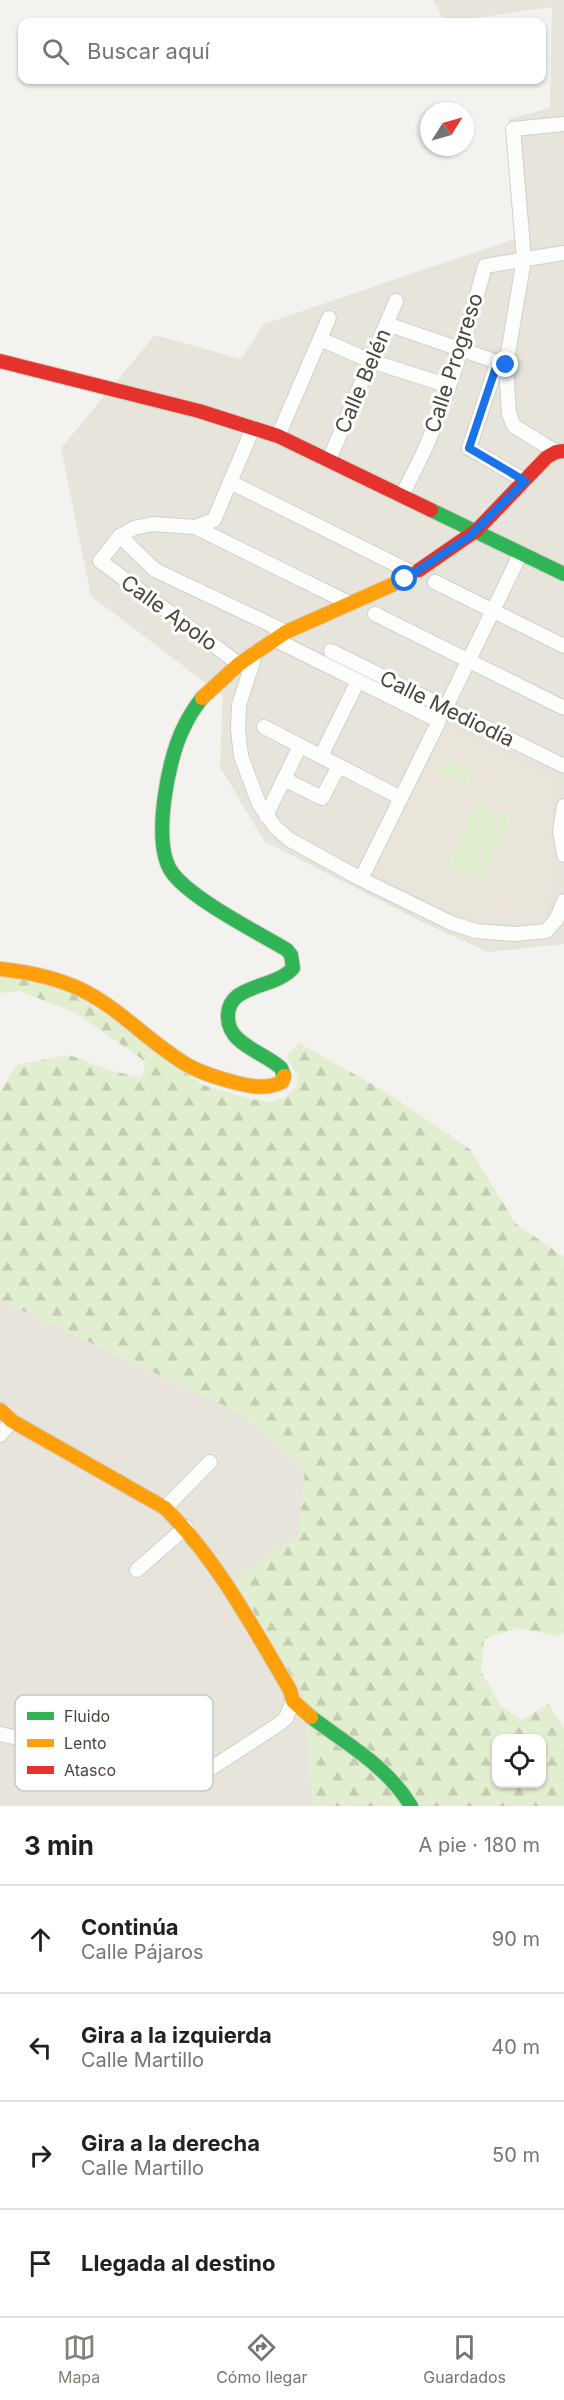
<!DOCTYPE html>
<html lang="es">
<head>
<meta charset="utf-8">
<style>
  body { margin:0; font-family:Inter,sans-serif; background:#f6f6f6; color:#202124 }
  .controls { position:absolute; right:18px; bottom:18px; display:grid; overflow:hidden; border-radius:12px; box-shadow:0 2px 4px #0004 }
  .controls button { width:54px; height:54px; display:grid; place-items:center; padding:0; border:0; border-bottom:2px solid #e0e0e0; background:#fff; color:#202124; font:30px sans-serif }
  .compass { position:absolute; left:420px; top:102px; width:54px; height:54px; border-radius:50%; background:#fff; box-shadow:0 2px 4px #0004; rotate:53deg }
  .stop { position:absolute; width:18px; height:18px; margin:-14px; border:4px solid #1a73e8; border-radius:50%; background:#fff }
  .stop.end { background:#1a73e8; border-color:#fff; box-shadow:0 2px 6px #0008 }
  .list { margin:0; padding:0; list-style:none }
  h2 { display:flex; justify-content:space-between; align-items:center; height:78px; margin:0; padding:0 24px; font-size:26px }
  h2 small { font-size:20px; font-weight:400; color:#757577 }
  .list li { display:grid; grid-template-columns:39px 1fr auto; gap:18px; align-items:center; box-sizing:border-box; height:108px; padding:0 24px; border-top:2px solid #e0e0e0 }
  .list b { display:block; font-size:22px; white-space:nowrap }
  .list p { margin:0; font-size:20px; white-space:nowrap; color:#757577 }
  .list em { font-size:20px; font-style:normal; color:#757577 }
  .icon { flex:none; width:33px; height:33px; fill:none; stroke:currentColor; stroke-width:2; stroke-linecap:round; stroke-linejoin:round }
  .map { position:relative; flex:none; width:564px; height:1806px; overflow:hidden }
  .search { position:absolute; background:#fff; box-shadow:0 2px 4px #0004; left:18px; right:18px; top:18px; height:66px; display:flex; align-items:center; gap:15px; box-sizing:border-box; padding:0 21px; border-radius:12px; color:#757577; font-size:22px }
  .sheet { height:510px; background:#fff }
  nav { display:flex; justify-content:space-around; align-items:center; box-sizing:border-box; height:84px; border-top:2px solid #e0e0e0; background:#fff; font-size:16px; color:#757577 }
  nav a { display:grid; justify-items:center; gap:3px }
  nav .on { color:#868178 }
  .map>svg:first-child { display:block }
  .residential { fill:#e7e4dc }
  .education { fill:#eae5da }
  .forest { fill:url(#forest-firs); fill-rule:evenodd }
  .park { fill:#e1eecf }
  .lines { fill:none; stroke-linecap:round; stroke-linejoin:round }
  .street-casing { stroke:#d2d0cb; stroke-width:16 }
  .fast-casing { stroke:#d3cfc5; stroke-width:16 }
  .slow-casing { stroke:#d3cfc5; stroke-width:16 }
  .jam-casing { stroke:#d3cfc5; stroke-width:16 }
  .street { stroke:#fdfdfc; stroke-width:14 }
  .fast { stroke:#30b455; stroke-width:14 }
  .slow { stroke:#ff9f0a; stroke-width:14 }
  .jam { stroke:#e5322d; stroke-width:14 }
  .route { stroke:#1a73e8; stroke-width:8 }
  .labels { text-anchor:middle; stroke-width:6; stroke-linejoin:round; paint-order:stroke }
  .street-label { font-size:21px; fill:#4b4439; stroke:#fff }
  .key { fill:#fff; stroke:#c9c7c4; stroke-width:1.5 }
  .key-label { font-size:16px; fill:#4b4439 }
</style>
</head>
<body>
<div class="map">
<svg width="564" height="1806" viewBox="0 0 564 1806">
  <defs>
    <pattern id="forest-firs" width="22" height="20" patternUnits="userSpaceOnUse" patternTransform="scale(1.5)"><rect width="22" height="20" fill="#e1eecf"/><path d="M5 1l3.5 6h-7zM16 11l3.5 6h-7z" fill="#c3cdb2"/></pattern>
  </defs>
  <rect width="100%" height="100%" fill="#f4f2ee"/>
  <g class="residential">
    <polygon points="433,0 564,0 564,944 488,952 420,921 264,841 220,767 223,696 91,596 61,448 155,335 241,359 264,324 520,237 509,119 550,108 552,7 445,22"/>
    <polygon points="0,1300 242,1414 305,1469 299,1533 235,1581 303,1695 314,1806 0,1806"/>
  </g>
  <polygon class="education" points="445,726 556,780 547,838 556,869 544,915 541,921 537,924 493,923 468,918 455,914 372,872"/>
  <path class="forest" d="M0,976L61,985L136,1035L203,1085L251,1099L271,1102L284,1098L296,1087L298,1076L286,1057L299,1043L386,1092L471,1150L515,1223L564,1257V1633L557,1636L518,1628L484,1639L481,1671L501,1706L521,1720L549,1704L564,1729V1806H314L303,1695L235,1581L299,1533L305,1469L242,1414L0,1300V1092L16,1065L69,1055L109,1070L141,1078L146,1062L76,1013L20,991L0,993ZM496,1738H542V1784H496Z"/>
  <g class="park">
    <polygon points="445,757 474,771 467,787 437,773"/>
    <polygon points="477,801 512,817 479,883 447,866"/>
  </g>
  <g class="lines">
    <g class="street-casing">
      <g id="street">
        <polyline points="387,324 506,365"/>
        <polyline points="320,339 371,361 449,386"/>
        <polyline points="506,365 495,370 469,448 525,481"/>
        <polyline points="278,436 329,318"/>
        <polyline points="556,452 514,426 509,414 506,365 524,259 513,129 564,124"/>
        <polyline points="329,460 396,301"/>
        <polyline points="230,482 415,574"/>
        <path d="M402,495C412,476 422,457 430,437C453,381 469,324 485,266L564,253"/>
        <polyline points="195,527 349,603"/>
        <polyline points="120,536 155,570 286,632"/>
        <polyline points="435,582 564,646"/>
        <polyline points="375,614 564,708"/>
        <polyline points="274,639 439,721 361,879"/>
        <polyline points="331,651 564,766"/>
        <polyline points="256,652 239,705 238,729 241,756 259,804 275,827 290,840 361,879 451,923 476,931 515,934 546,931 556,920 564,901"/>
        <polyline points="239,664 100,561 120,536 134,528 153,524 195,527 214,520 253,428"/>
        <polyline points="445,709 521,553"/>
        <polyline points="264,727 401,798"/>
        <polyline points="321,756 358,681"/>
        <polyline points="284,779 322,798 339,766"/>
        <polyline points="564,806 560,831 564,855"/>
        <polyline points="266,816 300,746"/>
        <polyline points="0,1435 12,1421"/>
        <polyline points="165,1508 210,1462"/>
        <polyline points="137,1570 186,1527"/>
        <polyline points="0,1734 169,1770 210,1769 279,1724 286,1718 293,1701"/>
      </g>
    </g>
    <g class="fast-casing">
      <g id="fast">
        <polyline points="431,510 564,574"/>
        <path d="M202,698C195,707 188,718 183,729C168,759 152,841 171,871C189,898 257,932 287,950L291,955L293,968C274,990 226,983 228,1018C228,1025 232,1033 237,1038C248,1049 264,1055 276,1064L281,1068L284,1076"/>
        <path d="M311,1717C348,1745 387,1766 411,1806"/>
      </g>
    </g>
    <g class="slow-casing">
      <g id="slow">
        <polyline points="202,698 239,664 286,632 394,584 419,570"/>
        <path d="M0,969C29,972 58,978 84,991C123,1011 152,1045 189,1066C204,1074 221,1079 237,1083C253,1087 267,1089 282,1082L284,1076"/>
        <path d="M0,1410L12,1421L165,1508C218,1561 252,1626 290,1690L293,1701L311,1717"/>
      </g>
    </g>
    <g class="jam-casing">
      <g id="jam">
        <polyline points="0,361 199,411 278,436 431,510"/>
        <polyline points="419,570 477,530 547,457 556,452 564,451"/>
      </g>
    </g>
    <use href="#street" class="street"/>
    <use href="#fast" class="fast"/>
    <use href="#slow" class="slow"/>
    <use href="#jam" class="jam"/>
  </g>
  <g class="lines">
    <polyline class="route" points="405,579 470,536 525,481 469,448 495,370 506,365"/>
  </g>
  <g class="labels">
    <g class="street-label">
      <text transform="translate(454 363) rotate(-72)" y="7">Calle Progreso</text>
      <text transform="translate(363 381) rotate(-67)" y="7">Calle Belén</text>
      <text transform="translate(169 613) rotate(36)" y="7">Calle Apolo</text>
      <text transform="translate(447 709) rotate(26)" y="7">Calle Mediodía</text>
    </g>
  </g>
  <rect x="15" y="1695" width="198" height="96" rx="9" class="key"/>
  <rect x="27" y="1712" width="27" height="8" fill="#30b455"/>
  <rect x="27" y="1739" width="27" height="8" fill="#ff9f0a"/>
  <rect x="27" y="1766" width="27" height="8" fill="#e5322d"/>
  <g class="key-label">
    <text x="64" y="1722">Fluido</text>
    <text x="64" y="1749">Lento</text>
    <text x="64" y="1776">Atasco</text>
  </g>
</svg>
<div class="controls">
<button><svg class="icon" aria-label="locate" viewBox="0 0 24 24"><circle cx="12" cy="12" r="6"/><path d="M12 2v4M12 18v4M2 12h4M18 12h4"/></svg></button>
</div>
<svg class="compass" viewBox="-18 -18 36 36"><path d="M0-13l5 13h-10z" fill="#e53935"/><path d="M0 13l5-13h-10z" fill="#757577"/></svg>
<div class="stop" style="left:405px;top:579px"></div>
<div class="stop end" style="left:506px;top:365px"></div>
<div class="search"><svg class="icon" aria-label="search" viewBox="0 0 24 24"><circle cx="10" cy="10" r="6"/><path d="M15 15l6 6"/></svg>Buscar aquí</div>
</div>
<section class="sheet">
<h2>3 min<small>A pie · 180 m</small></h2>
<ul class="list">
<li><svg class="icon" aria-label="ahead" viewBox="0 0 24 24"><path d="M12 20V5M6 11l6-6 6 6"/></svg><div><b>Continúa</b><p>Calle Pájaros</p></div><em>90 m</em></li>
<li><svg class="icon" aria-label="left" viewBox="0 0 24 24"><path d="M17 20v-9H6M10 6l-5 5 5 5"/></svg><div><b>Gira a la izquierda</b><p>Calle Martillo</p></div><em>40 m</em></li>
<li><svg class="icon" aria-label="right" viewBox="0 0 24 24"><path d="M7 20v-9h11M14 6l5 5-5 5"/></svg><div><b>Gira a la derecha</b><p>Calle Martillo</p></div><em>50 m</em></li>
<li><svg class="icon" aria-label="arrive" viewBox="0 0 24 24"><path d="M6 21V4h12l-3 4 3 4H6"/></svg><div><b>Llegada al destino</b></div></li>
</ul>
</section>
<nav>
<a class="on"><svg class="icon" aria-label="map" viewBox="0 0 24 24"><path d="M3 6l6-2 6 2 6-2v14l-6 2-6-2-6 2zM9 4v14M15 6v14"/></svg>Mapa</a>
<a><svg class="icon" aria-label="directions" viewBox="0 0 24 24"><path d="M12 3l9 9-9 9-9-9zM9 14v-3h6M13 9l2 2-2 2"/></svg>Cómo llegar</a>
<a><svg class="icon" aria-label="saved" viewBox="0 0 24 24"><path d="M7 4h10v16l-5-4-5 4z"/></svg>Guardados</a>
</nav>
</body>
</html>
